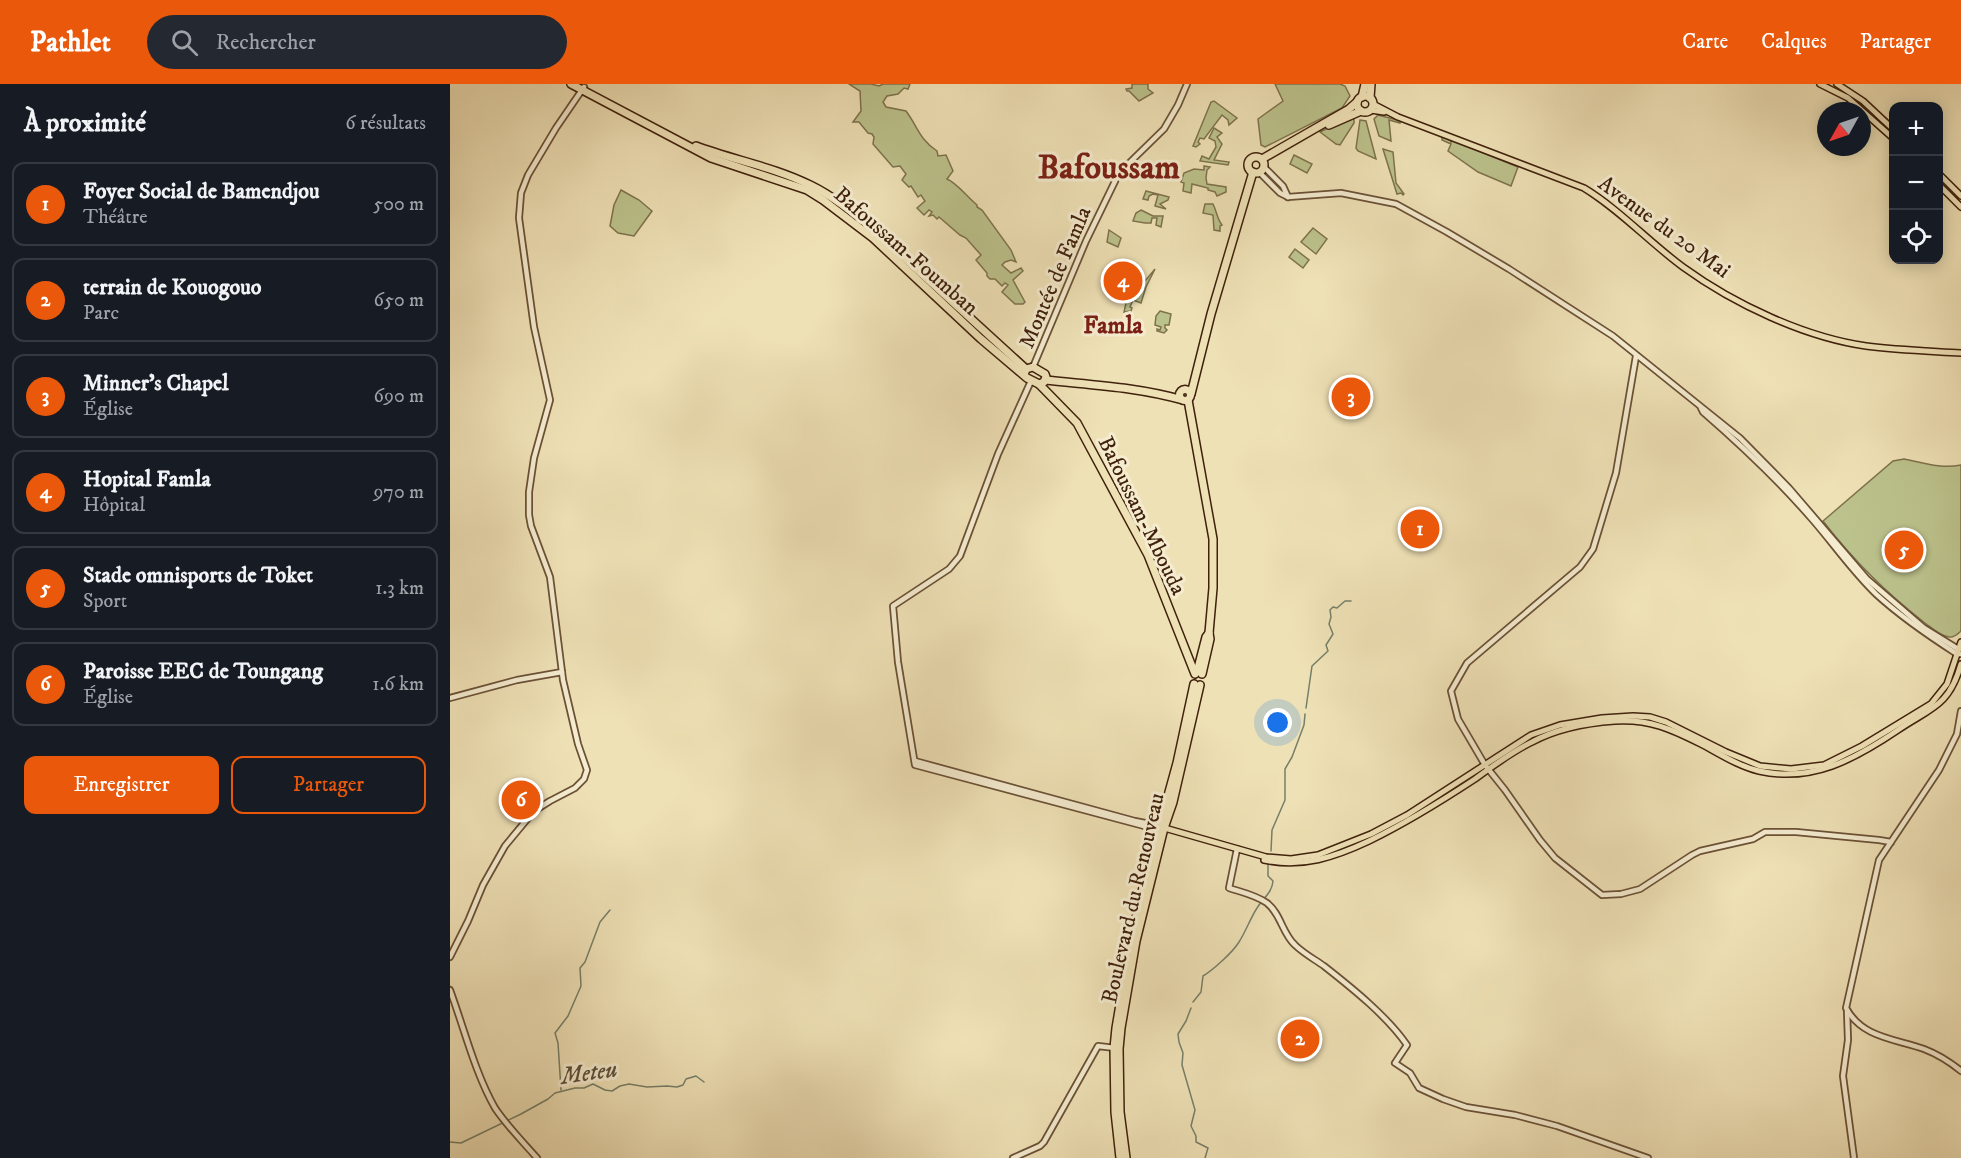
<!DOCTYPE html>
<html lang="fr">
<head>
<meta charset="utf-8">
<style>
  body { margin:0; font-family:"IM FELL DW Pica",serif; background:#242831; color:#f1f3f6 }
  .controls { position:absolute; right:18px; top:18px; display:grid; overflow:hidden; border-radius:12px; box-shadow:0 3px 15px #0003 }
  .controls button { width:54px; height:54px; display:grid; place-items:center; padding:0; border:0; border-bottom:2px solid #363941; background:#171b24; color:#f1f3f6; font:30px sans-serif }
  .compass { position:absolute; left:1367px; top:18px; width:54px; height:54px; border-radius:50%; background:#171b24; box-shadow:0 3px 15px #0003; rotate:230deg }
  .you { position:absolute; left:828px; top:639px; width:21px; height:21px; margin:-15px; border:4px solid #fff; border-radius:50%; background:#1a73e8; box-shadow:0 0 0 9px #1a73e833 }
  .badge { display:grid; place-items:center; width:39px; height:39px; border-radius:50%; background:#ea580c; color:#fff; font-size:20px; font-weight:700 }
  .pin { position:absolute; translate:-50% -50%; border:3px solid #fff; box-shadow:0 2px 6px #0006 }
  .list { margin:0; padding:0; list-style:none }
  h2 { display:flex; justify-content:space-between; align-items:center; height:78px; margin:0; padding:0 24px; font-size:26px }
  h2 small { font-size:20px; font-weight:400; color:#9ea1a6 }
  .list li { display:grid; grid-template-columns:39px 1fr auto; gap:18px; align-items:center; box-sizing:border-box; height:84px; margin:0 12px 12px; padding:0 12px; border:2px solid #363941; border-radius:12px }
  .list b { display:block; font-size:22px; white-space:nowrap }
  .list p { margin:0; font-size:20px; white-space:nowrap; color:#9ea1a6 }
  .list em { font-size:20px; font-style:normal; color:#9ea1a6 }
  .actions { display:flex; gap:12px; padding:18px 24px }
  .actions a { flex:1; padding:14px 0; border:2px solid #ea580c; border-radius:12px; text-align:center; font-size:21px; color:#ea580c }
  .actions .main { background:#ea580c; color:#fff }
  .icon { flex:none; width:33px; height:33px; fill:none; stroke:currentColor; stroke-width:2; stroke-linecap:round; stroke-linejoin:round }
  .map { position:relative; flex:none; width:1511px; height:1074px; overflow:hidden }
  header { display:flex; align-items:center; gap:36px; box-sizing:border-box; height:84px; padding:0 30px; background:#ea580c; color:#fff }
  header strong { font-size:28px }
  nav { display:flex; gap:33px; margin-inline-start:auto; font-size:21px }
  .search { width:420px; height:54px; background:#242831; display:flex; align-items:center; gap:15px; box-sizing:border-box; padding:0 21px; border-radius:33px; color:#9ea1a6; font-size:22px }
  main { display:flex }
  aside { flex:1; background:#171b24 }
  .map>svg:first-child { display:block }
  .green { fill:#bcc28c; stroke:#7e724c; stroke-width:1.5 }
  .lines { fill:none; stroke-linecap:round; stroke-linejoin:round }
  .stream { stroke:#767f6a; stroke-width:1.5 }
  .minor-casing { stroke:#6b5136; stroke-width:8 }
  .major-casing { stroke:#3f210c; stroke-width:8 }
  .highway-casing { stroke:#3f210c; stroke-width:10 }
  .minor { stroke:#f5ecd0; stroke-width:4.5 }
  .major { stroke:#efe1b6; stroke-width:5 }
  .highway { stroke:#efe1b6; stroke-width:7 }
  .labels { text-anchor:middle; stroke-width:6; stroke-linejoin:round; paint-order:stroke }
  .street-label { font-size:22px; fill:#3f210c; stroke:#f5ecd0 }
  .neighbourhood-label { font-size:24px; font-weight:bold; fill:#7a1f14; stroke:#f5ecd0 }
  .water-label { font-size:24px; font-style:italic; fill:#5b503b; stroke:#f5ecd0 }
  .town-label { font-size:34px; font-weight:bold; fill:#7a1f14; stroke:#f5ecd0 }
</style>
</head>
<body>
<header>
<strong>Pathlet</strong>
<div class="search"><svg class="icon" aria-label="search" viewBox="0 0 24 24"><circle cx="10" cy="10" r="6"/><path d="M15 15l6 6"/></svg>Rechercher</div>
<nav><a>Carte</a><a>Calques</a><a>Partager</a></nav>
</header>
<main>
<aside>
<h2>À proximité<small>6 résultats</small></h2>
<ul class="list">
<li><span class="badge">1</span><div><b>Foyer Social de Bamendjou</b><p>Théâtre</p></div><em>500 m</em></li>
<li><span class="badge">2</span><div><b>terrain de Kouogouo</b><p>Parc</p></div><em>650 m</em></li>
<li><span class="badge">3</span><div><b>Minner's Chapel</b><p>Église</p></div><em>690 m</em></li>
<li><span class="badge">4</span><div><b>Hopital Famla</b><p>Hôpital</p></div><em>970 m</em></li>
<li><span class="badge">5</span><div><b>Stade omnisports de Toket</b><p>Sport</p></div><em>1.3 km</em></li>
<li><span class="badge">6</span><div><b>Paroisse EEC de Toungang</b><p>Église</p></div><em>1.6 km</em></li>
</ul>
<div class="actions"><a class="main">Enregistrer</a><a>Partager</a></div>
</aside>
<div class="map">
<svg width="1511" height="1074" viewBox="0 0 1511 1074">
  <rect width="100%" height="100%" fill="#efe1b6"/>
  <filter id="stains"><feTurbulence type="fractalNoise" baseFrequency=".00333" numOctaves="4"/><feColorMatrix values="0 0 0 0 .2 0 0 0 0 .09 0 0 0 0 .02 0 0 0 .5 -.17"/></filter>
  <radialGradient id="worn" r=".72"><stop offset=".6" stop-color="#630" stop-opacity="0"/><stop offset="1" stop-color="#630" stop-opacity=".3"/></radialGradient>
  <g class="green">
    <path d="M399,0H421L429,2L433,0H460L458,5L454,4L448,10L437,12L433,18L436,23L456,27C468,43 469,55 487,67L488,72L496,71L503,87L497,95C507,99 517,113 527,121V123L532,126L561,166L566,178L561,176L555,178L552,181L561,189L571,184L573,187L563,196L575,218L573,220H565L552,208L558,201L555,199L552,202L545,195H540L537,192V189L526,176L531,171L516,154L510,151L489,133L487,135L483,131L479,132L482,128L479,126L474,131L467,124L475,117L471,111L468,113L461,102L459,103L452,96L456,90L450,82L443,83L423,60L424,53L422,50L418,49L409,38H403L411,27L410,7Z"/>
    <polygon points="682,0 698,0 698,5 703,9 689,17 679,7 677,7 676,5 682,4"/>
    <polygon points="825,0 890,0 895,2 900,12 892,24 815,63 811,61 808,35 833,17"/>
    <polygon points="764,17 787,34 779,41 778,36 772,31 754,55 750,54 748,58 750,60 746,63 743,62 761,18"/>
    <polygon points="928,31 951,37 950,39 939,36 941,57 929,52 924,35"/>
    <polygon points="904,35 904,39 890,61 886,60 870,48 894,36"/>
    <polygon points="910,36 916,37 926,75 908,67 906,64"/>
    <polygon points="764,44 772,49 767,53 772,60 764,76 779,78 778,81 750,77 752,72 759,75 766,63 765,57 759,54"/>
    <polygon points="992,53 1000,55 1001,58 1002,56 1068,83 1061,102 1028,88 998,67 1001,60 992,56"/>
    <polygon points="933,65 943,68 946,99 954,110 953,111 951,109 947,110"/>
    <polygon points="844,71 862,80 857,89 840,80"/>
    <polygon points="754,82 760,83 757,86 756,94 757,100 776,103 776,108 767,112 765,108 758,106 758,104 742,100 741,109 733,107 734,99 731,98 734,89 744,85 754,86"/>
    <polygon points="171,106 189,116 202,127 184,152 168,149 160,142 164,121"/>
    <polygon points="696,107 719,113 718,116 710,120 716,125 705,122 708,111 703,110 699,112 698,116 693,115"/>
    <path d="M755,120H763C767,128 767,135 772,141L770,142V147L764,146L763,131L753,129Z"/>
    <polygon points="691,126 703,132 713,132 711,143 706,141 707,134 702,134 701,139 695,139 683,137 686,129"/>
    <polygon points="863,144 877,155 866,170 851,158"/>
    <polygon points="659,146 671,154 668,163 657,158"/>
    <polygon points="845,165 859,176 853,184 839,173"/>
    <polygon points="705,185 696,203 691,219 683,216 680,223 682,224 681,227 674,228 676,219 663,214 664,211 682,216 684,206 680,202 690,203"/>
    <polygon points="710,227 721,230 719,241 715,241 715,244 717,246 714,249 707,247 707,245 710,246 711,243 705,241 706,232"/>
    <path d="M1454,375C1474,379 1491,385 1511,381V547C1508,550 1504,554 1499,553C1490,552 1482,544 1475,539C1436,509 1403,476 1373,437L1443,377Z"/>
  </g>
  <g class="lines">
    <g class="stream">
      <polyline points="856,624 862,582 878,567 876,561 883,550 879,540 881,533 880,526 883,523 887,524 895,517 901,517"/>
      <polyline points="821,767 822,746 835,716 835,685 842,673 854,641 855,630"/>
      <path d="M743,918L751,908L753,892C763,886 783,868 789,858C796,847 800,835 807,824C813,814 822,809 823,797L818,792V780"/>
      <polyline points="741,924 736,937 728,950 729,958 733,969 732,981 745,1026 741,1042 746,1052 746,1058 758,1064 755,1074"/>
      <polyline points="111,1006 108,959 105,949 118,932 131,902 130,884 135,878 150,838 160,826"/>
      <polyline points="0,1058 11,1059 71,1030 98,1015 105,1009 125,1004 134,1004 143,1000 155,1006 162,1007 170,1002 179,1000 197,1003 217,1002 227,1003 233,1001 236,995 246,992 254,998"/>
    </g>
    <g class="minor-casing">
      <g id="minor">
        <polyline points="814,83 833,102 838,113"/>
        <polyline points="809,88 830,109 838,113"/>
        <polyline points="838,113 891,109 946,120 997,148 1059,185 1163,252 1290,354 1339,404 1417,495 1474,544 1508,565 1510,565"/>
        <polyline points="1186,272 1166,389 1143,465 1130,483 1017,579 1001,607 1008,635 1035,681 1055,706 1090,756 1105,774 1152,811 1171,810 1190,805 1242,771 1250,767 1303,755 1315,748 1346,748 1429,756 1441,758"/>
        <polyline points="583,283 636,157 669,89 714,45 728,21 737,0"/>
        <polyline points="581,297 548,370 510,472 499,485 443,522 448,578 465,681 709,746"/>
        <path d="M1251,324L1253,328C1291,361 1328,396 1361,434C1383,459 1402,487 1426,510C1451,533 1479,552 1507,570H1511"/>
        <polyline points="0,614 67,596 112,588"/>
        <path d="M1511,627L1507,650L1489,686L1429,776L1396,924C1412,954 1446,955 1474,965C1487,970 1500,978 1511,987"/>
        <polyline points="465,677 685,737 710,742"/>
        <path d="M787,765L779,804C791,808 806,811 817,819C831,830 832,849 845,861C853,869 864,875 874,882C902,904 937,932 957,961L945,979L960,989L969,1004L993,1015L1016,1023L1065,1031L1107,1042L1198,1074"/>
        <polyline points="0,873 18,837 33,801 55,762 84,727 100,717 125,704 134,695 137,686 128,660 113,596 100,493 81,442 79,431 79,408 84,374 100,316 84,243 69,134 71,109 78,91 106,44 134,3"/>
        <path d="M0,906C14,944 25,989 45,1024C57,1042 73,1058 87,1074"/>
        <polyline points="1397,927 1398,956 1393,992 1404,1074"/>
        <polyline points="563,1074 590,1062 594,1058 648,962 665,964"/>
      </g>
    </g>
    <g class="major-casing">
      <g id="major">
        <polyline points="1370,0 1398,14 1444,55"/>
        <polyline points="1387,0 1413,17 1444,46"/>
        <path d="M923,20L948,33L1134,104C1170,126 1199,158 1233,183C1284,220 1354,253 1416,262C1447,266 1479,267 1511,269"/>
        <polyline points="921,26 934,28"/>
        <polyline points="1488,89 1511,112"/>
        <polyline points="1488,100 1511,123"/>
        <polyline points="711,743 816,773 841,775 868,771 921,750 957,731 1081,651 1110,641 1152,634 1183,632 1200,633 1216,638 1276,668 1310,682 1341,685 1374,681 1412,662 1481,620 1497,600 1511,558"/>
        <path d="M814,776C853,784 885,773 919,757C956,739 990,718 1025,695C1043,682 1061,668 1082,658C1106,645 1137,639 1165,637C1200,635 1221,645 1251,660C1270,670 1288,682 1309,687C1362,699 1405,675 1448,646C1480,624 1499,623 1511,580"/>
      </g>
    </g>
    <g class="highway-casing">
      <g id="highway">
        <polyline points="121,0 261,74 357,106 373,116 423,154 531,255 577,294 589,300 594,298 596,293 595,290 583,283 576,285 574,291"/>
        <circle cx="915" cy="20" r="8"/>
        <polyline points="912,13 915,0"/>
        <polyline points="920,14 921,0"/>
        <polyline points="879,41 911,27"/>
        <path d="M246,62C283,76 324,83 360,101C385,113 407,131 428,150L576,285"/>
        <circle cx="806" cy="81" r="8"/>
        <polyline points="812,75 899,25 907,18"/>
        <path d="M595,296C641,301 688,303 733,316"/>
        <polyline points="589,300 627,339 698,471 745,590"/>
        <circle cx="735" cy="311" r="5.5"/>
        <polyline points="741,310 761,230 803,88"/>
        <polyline points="738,316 763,455 763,504 759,549 760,555 752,590"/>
        <polyline points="747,588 756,553 759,549"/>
        <polyline points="670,1074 665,1028 664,964 666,944 681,856 694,799 727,679 744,600"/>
        <polyline points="676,1074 670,1028 669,965 671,944 686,857 714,744 723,718 750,601"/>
      </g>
    </g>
    <use href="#minor" class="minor"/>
    <use href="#major" class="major"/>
    <use href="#highway" class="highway"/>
  </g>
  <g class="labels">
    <g class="street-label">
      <text transform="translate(1215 142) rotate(36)" y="8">Avenue du 20 Mai</text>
      <text transform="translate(457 166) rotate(41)" y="8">Bafoussam-Foumban</text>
      <text transform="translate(604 193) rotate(-67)" y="8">Montée de Famla</text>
      <text transform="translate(693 431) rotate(64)" y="8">Bafoussam-Mbouda</text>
      <text transform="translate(682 814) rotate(-77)" y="8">Boulevard du Renouveau</text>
    </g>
    <g class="neighbourhood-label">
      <text x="663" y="249">Famla</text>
    </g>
    <g class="water-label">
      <text transform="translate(139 988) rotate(-8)" y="8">Meteu</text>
    </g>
    <g class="town-label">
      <text x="659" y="94">Bafoussam</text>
    </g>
  </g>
  <rect width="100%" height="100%" filter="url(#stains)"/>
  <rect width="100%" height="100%" fill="url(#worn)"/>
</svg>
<div class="controls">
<button>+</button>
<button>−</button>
<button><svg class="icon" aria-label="locate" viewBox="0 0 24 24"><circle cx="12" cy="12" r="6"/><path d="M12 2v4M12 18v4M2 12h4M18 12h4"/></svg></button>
</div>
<svg class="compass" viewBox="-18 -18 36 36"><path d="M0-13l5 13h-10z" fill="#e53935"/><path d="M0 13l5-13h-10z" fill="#9ea1a6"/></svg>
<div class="you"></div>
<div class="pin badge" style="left:970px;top:445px">1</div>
<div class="pin badge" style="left:850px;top:955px">2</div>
<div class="pin badge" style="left:901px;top:313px">3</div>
<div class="pin badge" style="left:673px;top:197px">4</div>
<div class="pin badge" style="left:1454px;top:466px">5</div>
<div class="pin badge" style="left:71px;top:716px">6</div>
</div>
</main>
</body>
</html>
